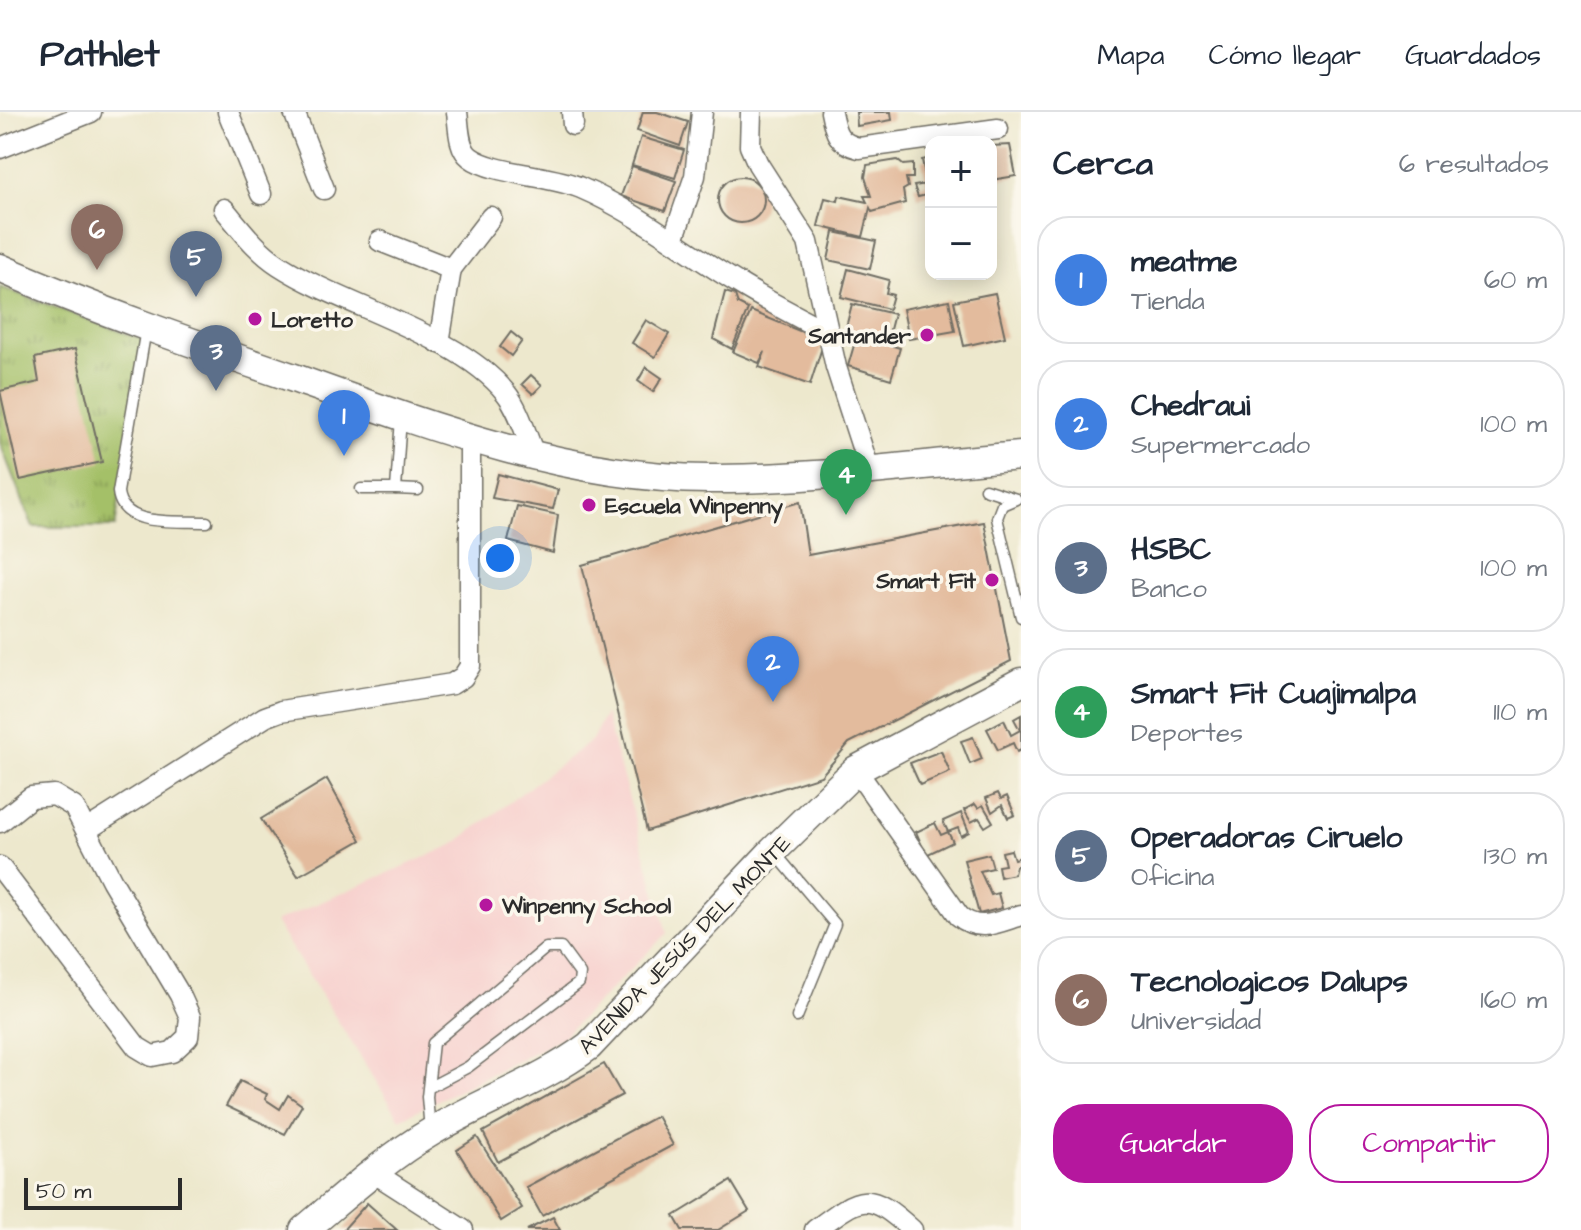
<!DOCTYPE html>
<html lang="es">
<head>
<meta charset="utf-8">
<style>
  body { margin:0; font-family:"Architects Daughter",sans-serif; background:#f6f6f7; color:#1f2937 }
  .controls { position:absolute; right:24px; top:24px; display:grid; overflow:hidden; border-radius:16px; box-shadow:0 4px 20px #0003 }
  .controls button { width:72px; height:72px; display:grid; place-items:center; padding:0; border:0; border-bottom:2px solid #e0e1e3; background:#fff; color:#1f2937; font:40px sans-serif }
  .scale { position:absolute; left:24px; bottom:20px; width:158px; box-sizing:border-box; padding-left:8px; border:4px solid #2b2b2b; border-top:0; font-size:22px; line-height:28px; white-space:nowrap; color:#2b2b2b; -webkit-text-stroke:6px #fbf7ec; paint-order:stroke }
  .you { position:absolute; left:500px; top:446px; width:28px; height:28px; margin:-20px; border:6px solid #fff; border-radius:50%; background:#1a73e8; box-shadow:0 0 0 12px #1a73e833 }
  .badge { display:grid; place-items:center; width:52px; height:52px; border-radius:50%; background:#b5179e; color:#fff; font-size:26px; font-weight:700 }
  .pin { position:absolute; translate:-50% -66px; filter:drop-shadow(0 2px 4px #0008) }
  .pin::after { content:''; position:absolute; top:42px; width:28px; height:24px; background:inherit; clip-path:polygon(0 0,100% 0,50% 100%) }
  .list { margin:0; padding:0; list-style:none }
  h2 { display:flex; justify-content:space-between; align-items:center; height:104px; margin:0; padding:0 32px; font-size:34px }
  h2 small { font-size:26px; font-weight:400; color:#747a83 }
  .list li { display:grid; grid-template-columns:52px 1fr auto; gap:24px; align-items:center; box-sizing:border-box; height:128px; margin:0 16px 16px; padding:0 16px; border:2px solid #e0e1e3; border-radius:32px }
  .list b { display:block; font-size:30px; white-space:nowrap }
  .list p { margin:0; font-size:26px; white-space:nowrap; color:#747a83 }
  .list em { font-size:26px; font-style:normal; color:#747a83 }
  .actions { display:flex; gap:16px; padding:24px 32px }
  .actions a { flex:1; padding:18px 0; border:2px solid #b5179e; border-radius:32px; text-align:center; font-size:28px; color:#b5179e }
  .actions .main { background:#b5179e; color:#fff }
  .map { position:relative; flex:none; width:1021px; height:1118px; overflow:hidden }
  header { display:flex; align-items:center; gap:48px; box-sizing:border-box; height:112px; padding:0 40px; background:#fff; border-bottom:2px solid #e0e1e3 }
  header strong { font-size:38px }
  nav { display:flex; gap:44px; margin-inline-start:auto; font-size:28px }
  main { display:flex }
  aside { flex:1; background:#fff }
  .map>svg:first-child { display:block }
  .built { fill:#f7d0cd }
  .grass { fill:url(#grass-tufts); stroke:#68764a; stroke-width:2 }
  .building { fill:#e3bb9d }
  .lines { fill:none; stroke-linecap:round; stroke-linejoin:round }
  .lane-casing { stroke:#6f6d64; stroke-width:13 }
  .street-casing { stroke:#6f6d64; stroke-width:23 }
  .secondary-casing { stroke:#6f6d64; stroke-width:31 }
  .lane { stroke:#fff; stroke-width:10 }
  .street { stroke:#fff; stroke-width:20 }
  .secondary { stroke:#fff; stroke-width:28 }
  .poi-dot { fill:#b5179e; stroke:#fbf7ec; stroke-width:3 }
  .labels { text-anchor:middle; stroke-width:7; stroke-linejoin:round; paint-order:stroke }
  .poi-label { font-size:22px; font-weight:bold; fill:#2b2b2b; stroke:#fbf7ec; text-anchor:start }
  .street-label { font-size:22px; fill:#2b2b2b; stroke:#fbf7ec }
</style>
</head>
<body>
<header>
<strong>Pathlet</strong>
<nav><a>Mapa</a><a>Cómo llegar</a><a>Guardados</a></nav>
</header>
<main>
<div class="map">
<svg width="1021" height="1118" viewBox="0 0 1021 1118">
  <defs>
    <pattern id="grass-tufts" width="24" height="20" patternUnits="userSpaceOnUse" patternTransform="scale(2)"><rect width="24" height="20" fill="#a4c068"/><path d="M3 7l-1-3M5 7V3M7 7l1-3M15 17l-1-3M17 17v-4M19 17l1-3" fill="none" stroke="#869c56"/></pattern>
  </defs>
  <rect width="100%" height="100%" fill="#fbf7ec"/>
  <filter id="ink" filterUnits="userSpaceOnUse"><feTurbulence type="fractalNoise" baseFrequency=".0125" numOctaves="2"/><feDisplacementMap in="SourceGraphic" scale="16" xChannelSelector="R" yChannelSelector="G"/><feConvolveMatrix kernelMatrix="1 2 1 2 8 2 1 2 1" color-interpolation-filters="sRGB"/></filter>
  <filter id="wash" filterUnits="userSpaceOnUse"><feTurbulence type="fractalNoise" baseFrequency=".006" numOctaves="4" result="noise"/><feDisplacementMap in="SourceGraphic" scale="32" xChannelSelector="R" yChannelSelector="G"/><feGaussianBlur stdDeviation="1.8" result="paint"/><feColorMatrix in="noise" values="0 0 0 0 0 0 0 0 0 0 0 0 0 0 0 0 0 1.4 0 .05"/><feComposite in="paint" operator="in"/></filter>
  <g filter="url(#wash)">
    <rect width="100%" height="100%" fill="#ede8cd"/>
    <polygon class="built" points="605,602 667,821 561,927 400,1007 275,810 453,733 592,628"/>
    <polygon class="grass" points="0,175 144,228 115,415 33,415 0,331"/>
    <g id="blocks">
      <g class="building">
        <polygon points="643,0 657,0 688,10 680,34 637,19"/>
        <polygon points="856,0 891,0 892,8 857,14"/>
        <polygon points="641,25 684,38 675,66 632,53"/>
        <polygon points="1010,33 1016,64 991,68 991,34"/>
        <polygon points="931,46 931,82 918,85 914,74 927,72 922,48"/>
        <polygon points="897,48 903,53 913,52 913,66 906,66 908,75 903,78 905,91 872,100 870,96 863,125 818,114 825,86 838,89 839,84 867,90 864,84 871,84 865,65 867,53"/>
        <polygon points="632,54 676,69 665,99 621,84"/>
        <circle cx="741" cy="88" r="23"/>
        <polygon points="834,120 876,129 870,157 828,148"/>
        <polygon points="848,157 889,168 886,181 893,183 889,197 841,185"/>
        <polygon points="725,180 735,183 738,192 748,197 732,237 713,227"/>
        <polygon points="995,181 1005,225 964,234 954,189"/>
        <polygon points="949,188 955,219 909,227 903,197"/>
        <polygon points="852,192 894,202 887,229 860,224 900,236 891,267 848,254 857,223 845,219"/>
        <polygon points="751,199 824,229 810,273 759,255 765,240 759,251 733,240"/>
        <polygon points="646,208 669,222 655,245 632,231"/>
        <polygon points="511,220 522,229 511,244 500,235"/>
        <polygon points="75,237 102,350 20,368 0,279 39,270 35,246"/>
        <polygon points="646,255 662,266 653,280 638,269"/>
        <polygon points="531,263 542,273 533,282 522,272"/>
        <polygon points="498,362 558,378 553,397 492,386"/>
        <polygon points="800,390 808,443 984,410 1011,549 849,631 821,664 647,719 582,453"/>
        <polygon points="517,394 558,403 553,441 508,429"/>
        <polygon points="1021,603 1021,638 1017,640 1013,631 998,638 987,617 1004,608 1011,623 1020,618 1014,607"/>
        <polygon points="973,625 982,647 970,652 961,629"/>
        <polygon points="941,639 950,660 920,673 910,651"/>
        <polygon points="327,667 361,728 298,764 261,707"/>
        <polygon points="998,681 1001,687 1007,684 1015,703 1008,706 1002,693 992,700 986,686"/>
        <polygon points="975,692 978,696 983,693 993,710 985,715 979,706 971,710 964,698"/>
        <polygon points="961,701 969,720 961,724 958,716 948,720 943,709"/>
        <polygon points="935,711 941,723 948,720 953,730 926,743 916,720"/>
        <polygon points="1011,738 1014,747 1021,745 1021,753 1016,754 1014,762 1000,765 998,754 1005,753 1002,740"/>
        <polygon points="989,742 993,756 980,759 991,783 998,781 1002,796 979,802 964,748"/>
        <polygon points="604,952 622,983 498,1050 483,1020"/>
        <polygon points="240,969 267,982 265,987 280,997 288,983 302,993 285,1022 226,994"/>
        <polygon points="657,1004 673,1033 542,1104 526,1075"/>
        <polygon points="477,1025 522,1096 501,1109 457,1038"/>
        <polygon points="731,1069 749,1099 718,1118 682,1118 674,1104"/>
        <polygon points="367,1091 397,1118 343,1118"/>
        <polygon points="553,1105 560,1118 527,1118"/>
      </g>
    </g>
  </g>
  <g filter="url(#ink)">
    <use href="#blocks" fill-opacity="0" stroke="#6f6d64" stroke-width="2"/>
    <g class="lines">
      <g class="lane-casing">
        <g id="lane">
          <path d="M146,217L118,380C122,417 178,408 207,410"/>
          <polyline points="361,377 396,377 401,306"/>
          <polyline points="396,377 418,378"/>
          <polyline points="985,377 1016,387 1002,393 997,406 1021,505"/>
          <polyline points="775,741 835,812 797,905"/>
          <polyline points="428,976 468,955 579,871 580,862 561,836 546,836 433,931 427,985 430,1018"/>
        </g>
      </g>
      <g class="street-casing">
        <g id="street">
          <polyline points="228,0 261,82"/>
          <polyline points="294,0 324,77"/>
          <path d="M457,0C459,14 458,36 470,45C492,62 551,63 581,76C637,100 686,140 738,171C767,189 798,205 829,221"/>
          <polyline points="572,0 573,13"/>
          <polyline points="751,0 750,34 758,52 808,130 836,255 869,357"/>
          <path d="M831,0C835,21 838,31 859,36L998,17"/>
          <polyline points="0,36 91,0"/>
          <path d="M224,97C241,117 257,139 279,153C344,195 459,222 506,281C519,297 526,323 534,342"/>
          <polyline points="673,128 695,64 702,0"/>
          <polyline points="380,129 451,157"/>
          <polyline points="439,231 451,157 491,105"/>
          <path d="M856,658L959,804C979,821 998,810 1021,803"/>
          <polyline points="0,710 31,685 54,683 74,695 112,769 180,883 190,905 188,925 172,940 152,944 137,935 0,755"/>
          <polyline points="88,717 265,605 281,599 452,572 463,565 470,554 470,325"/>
          <polyline points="373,1060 463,1118"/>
          <path d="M815,1118C862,1083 868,1078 912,1118"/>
        </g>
      </g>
      <g class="secondary-casing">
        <g id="secondary">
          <path d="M0,156C96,198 195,232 294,266C425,313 567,366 708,367C812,368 918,352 1021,344"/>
          <path d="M304,1118C345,1084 385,1047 431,1020C482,989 541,970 589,934L773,739L856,658L1021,570"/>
        </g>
      </g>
      <use href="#lane" class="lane"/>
      <use href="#street" class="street"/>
      <use href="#secondary" class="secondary"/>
    </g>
  </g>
  <g class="poi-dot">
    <circle cx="255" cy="207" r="8"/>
    <circle cx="927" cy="223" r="8"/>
    <circle cx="589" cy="393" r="8"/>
    <circle cx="992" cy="468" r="8"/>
    <circle cx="486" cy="793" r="8"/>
  </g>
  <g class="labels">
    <g class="poi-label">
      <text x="271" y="215">Loretto</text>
      <text x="911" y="231" text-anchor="end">Santander</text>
      <text x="605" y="401">Escuela Winpenny</text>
      <text x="976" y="476" text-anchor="end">Smart Fit</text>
      <text x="502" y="801">Winpenny School</text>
    </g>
    <g class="street-label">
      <text transform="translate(684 832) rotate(-46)" y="8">AVENIDA JESÚS DEL MONTE</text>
    </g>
  </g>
</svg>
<div class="controls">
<button>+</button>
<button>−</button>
</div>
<div class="scale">50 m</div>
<div class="you"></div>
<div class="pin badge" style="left:344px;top:344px;background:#3f7fe0">1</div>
<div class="pin badge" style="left:773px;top:590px;background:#3f7fe0">2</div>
<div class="pin badge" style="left:216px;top:279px;background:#5c6f8a">3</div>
<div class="pin badge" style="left:846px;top:403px;background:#2e9e5b">4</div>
<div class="pin badge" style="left:196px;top:185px;background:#5c6f8a">5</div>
<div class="pin badge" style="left:97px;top:158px;background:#8d6e63">6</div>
</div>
<aside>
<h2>Cerca<small>6 resultados</small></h2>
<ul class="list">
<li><span class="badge" style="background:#3f7fe0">1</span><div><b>meatme</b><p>Tienda</p></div><em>60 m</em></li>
<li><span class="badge" style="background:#3f7fe0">2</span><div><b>Chedraui</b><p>Supermercado</p></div><em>100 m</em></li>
<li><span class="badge" style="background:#5c6f8a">3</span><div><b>HSBC</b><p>Banco</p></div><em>100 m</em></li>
<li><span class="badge" style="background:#2e9e5b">4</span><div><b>Smart Fit Cuajimalpa</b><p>Deportes</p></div><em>110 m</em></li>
<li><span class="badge" style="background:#5c6f8a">5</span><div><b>Operadoras Ciruelo</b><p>Oficina</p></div><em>130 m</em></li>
<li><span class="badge" style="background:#8d6e63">6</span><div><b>Tecnologicos Dalups</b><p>Universidad</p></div><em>160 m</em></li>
</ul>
<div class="actions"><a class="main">Guardar</a><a>Compartir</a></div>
</aside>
</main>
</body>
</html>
